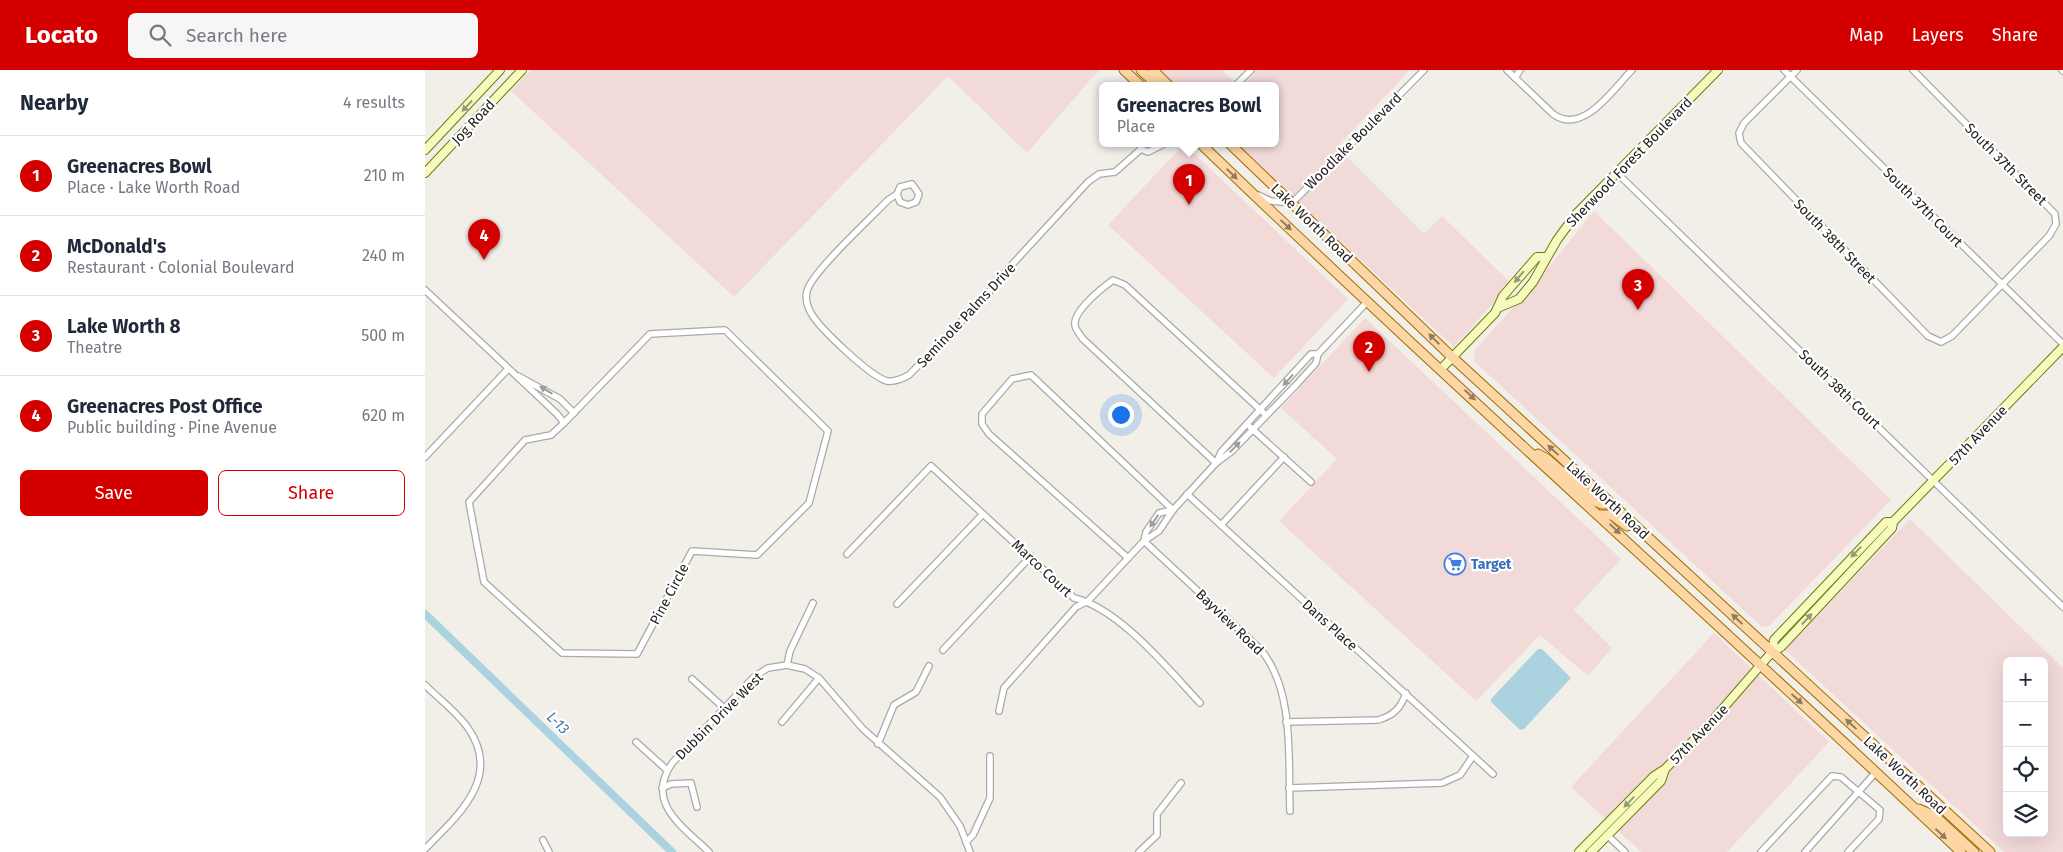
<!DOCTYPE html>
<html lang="en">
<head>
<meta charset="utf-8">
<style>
  body { margin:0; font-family:"Fira Sans",sans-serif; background:#f6f6f7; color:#1f2937 }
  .controls { position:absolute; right:15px; bottom:15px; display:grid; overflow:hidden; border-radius:8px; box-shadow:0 5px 20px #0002 }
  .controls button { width:45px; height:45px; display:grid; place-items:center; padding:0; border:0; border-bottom:1px solid #e0e1e3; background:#fff; color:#1f2937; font:25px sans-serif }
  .you { position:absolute; left:695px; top:344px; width:18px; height:18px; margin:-12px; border:4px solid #fff; border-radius:50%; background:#1a73e8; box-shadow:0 0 0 8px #1a73e833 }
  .badge { display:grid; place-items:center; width:32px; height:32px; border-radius:50%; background:#d40000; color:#fff; font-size:16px; font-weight:700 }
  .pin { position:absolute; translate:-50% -41px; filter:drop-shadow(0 1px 2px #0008) }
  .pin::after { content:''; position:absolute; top:26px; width:18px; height:15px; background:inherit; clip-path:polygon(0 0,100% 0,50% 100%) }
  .popup { position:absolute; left:674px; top:12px; width:180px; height:65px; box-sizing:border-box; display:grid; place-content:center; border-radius:8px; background:#fff; filter:drop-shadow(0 1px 4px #0005); font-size:16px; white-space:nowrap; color:#747a83 }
  .popup b { font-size:19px; color:#1f2937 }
  .popup::after { content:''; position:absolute; left:50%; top:100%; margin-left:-10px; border:10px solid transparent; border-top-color:#fff }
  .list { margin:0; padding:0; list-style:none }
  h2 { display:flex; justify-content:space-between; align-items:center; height:65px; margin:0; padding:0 20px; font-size:21px }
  h2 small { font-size:16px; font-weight:400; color:#747a83 }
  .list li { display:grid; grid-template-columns:32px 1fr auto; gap:15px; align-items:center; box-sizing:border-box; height:80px; padding:0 20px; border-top:1px solid #e0e1e3 }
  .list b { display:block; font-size:19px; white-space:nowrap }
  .list p { margin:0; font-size:16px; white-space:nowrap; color:#747a83 }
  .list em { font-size:16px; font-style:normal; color:#747a83 }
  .actions { display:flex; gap:10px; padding:15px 20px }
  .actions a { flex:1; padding:11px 0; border:1px solid #d40000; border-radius:8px; text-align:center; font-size:18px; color:#d40000 }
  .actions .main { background:#d40000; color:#fff }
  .icon { flex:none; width:28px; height:28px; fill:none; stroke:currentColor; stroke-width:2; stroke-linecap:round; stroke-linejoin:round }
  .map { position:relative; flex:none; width:1638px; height:782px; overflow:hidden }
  header { display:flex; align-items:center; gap:30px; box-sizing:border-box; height:70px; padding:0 25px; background:#d40000; color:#fff }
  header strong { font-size:24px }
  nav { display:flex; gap:28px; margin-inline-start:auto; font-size:18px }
  .search { width:350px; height:45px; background:#f6f6f7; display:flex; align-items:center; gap:12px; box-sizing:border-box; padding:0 18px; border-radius:8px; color:#747a83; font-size:19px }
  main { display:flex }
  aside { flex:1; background:#fff }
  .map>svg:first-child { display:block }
  .commercial { fill:#f2dad9; fill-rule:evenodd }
  .water { fill:#aad3df }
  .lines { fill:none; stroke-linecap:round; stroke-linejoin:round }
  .canal { stroke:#aad3df; stroke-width:8 }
  .street-casing { stroke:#a9a9a9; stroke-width:8 }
  .secondary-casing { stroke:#707d05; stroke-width:10 }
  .primary-casing { stroke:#a06b00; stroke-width:11 }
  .street { stroke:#fff; stroke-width:5.5 }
  .secondary { stroke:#f7fabf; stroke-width:8 }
  .primary { stroke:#fcd6a4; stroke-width:9 }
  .oneway { fill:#979978 }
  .oneway2 { fill:#8f7c63 }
  .oneway3 { fill:#9c9c9c }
  .labels { text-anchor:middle; stroke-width:4.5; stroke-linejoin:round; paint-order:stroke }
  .street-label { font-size:14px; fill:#222; stroke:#fff }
  .shop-label { font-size:14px; font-weight:bold; fill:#366cbe; stroke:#fff; text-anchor:start }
  .water-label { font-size:15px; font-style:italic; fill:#4a7aab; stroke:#fff }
</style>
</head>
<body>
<header>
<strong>Locato</strong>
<div class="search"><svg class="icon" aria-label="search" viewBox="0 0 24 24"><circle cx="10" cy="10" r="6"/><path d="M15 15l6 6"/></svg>Search here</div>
<nav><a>Map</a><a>Layers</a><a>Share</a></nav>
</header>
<main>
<aside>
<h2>Nearby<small>4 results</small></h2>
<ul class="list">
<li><span class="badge">1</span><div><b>Greenacres Bowl</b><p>Place · Lake Worth Road</p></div><em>210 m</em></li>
<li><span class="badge">2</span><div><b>McDonald's</b><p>Restaurant · Colonial Boulevard</p></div><em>240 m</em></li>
<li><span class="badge">3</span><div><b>Lake Worth 8</b><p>Theatre</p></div><em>500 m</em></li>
<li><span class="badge">4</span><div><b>Greenacres Post Office</b><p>Public building · Pine Avenue</p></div><em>620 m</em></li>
</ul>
<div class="actions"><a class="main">Save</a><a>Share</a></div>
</aside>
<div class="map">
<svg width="1638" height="782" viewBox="0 0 1638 782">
  <rect width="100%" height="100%" fill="#f2efe9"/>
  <g class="commercial">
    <polygon points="106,0 674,0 602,83 523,6 309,227 86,21"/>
    <polygon points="736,0 797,0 814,16 752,16"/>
    <polygon points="832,0 985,0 912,77 999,164 1017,146 1086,213 1029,277 811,74 850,74 850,16 817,16"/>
    <polygon points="759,74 923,229 849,308 683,155"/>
    <polygon points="1169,141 1466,430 1345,555 1337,557 1049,291 1050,280 1118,204"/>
    <polygon points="940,248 1196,489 1149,540 1187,578 1163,606 1115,565 1051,631 854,451 912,389 856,338"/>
    <path d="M1485,449L1638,598V782H1579L1360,580ZM1582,591H1619V763H1582Z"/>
    <polygon points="1289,563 1404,672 1302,782 1216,782 1146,717"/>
  </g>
  <polygon class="water" points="1113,579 1117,579 1146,608 1099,659 1095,660 1066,632 1066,629"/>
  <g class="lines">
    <polyline class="canal" points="0,544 247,782"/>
    <g class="street-casing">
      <g id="street">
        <path d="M1082,0L1128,44C1158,66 1188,19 1207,0"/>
        <polyline points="1359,0 1638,274"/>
        <polyline points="1372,0 1319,53 1314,63 1316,73 1503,266 1516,272 1527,266 1624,166 1631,154 1630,144 1488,0"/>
        <polyline points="1637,0 1638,1"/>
        <polyline points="1090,8 1095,0"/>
        <polyline points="810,16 826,0"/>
        <polyline points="715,74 716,79 723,82 739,74"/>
        <polyline points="1191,102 1638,537"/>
        <path d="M472,124L475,132L483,135L491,132L494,124L487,114L475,117L472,124L463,130C446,148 387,202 382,221C380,229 382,236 386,243C394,258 446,307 462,311C470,312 477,309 484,305L563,224L571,212L663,112L674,104L690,102L716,79"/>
        <polyline points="833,125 846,131 867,133 999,0"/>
        <polyline points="0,220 132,344 139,353"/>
        <polygon points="300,260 403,361 384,433 332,485 267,481 212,584 137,583 59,512 44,432 100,370 126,365 139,353 225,264"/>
        <polyline points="93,306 135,329 149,343"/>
        <polyline points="825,357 886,412"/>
        <polyline points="0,387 83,299"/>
        <polyline points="792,391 796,382 886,284 893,284"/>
        <path d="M791,393L658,269C655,265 650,259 650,255C648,241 677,218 688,210L700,215L841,345"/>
        <polyline points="762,424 1068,704"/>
        <polyline points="796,455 859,387"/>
        <path d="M719,471L836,580C870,621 863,690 865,741"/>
        <polyline points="719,471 721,462 734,443 748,440"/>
        <path d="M422,484L506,396L649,528C694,538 744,600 775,633"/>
        <polyline points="703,488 564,364 557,354 557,344 587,309 606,305 748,440"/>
        <polyline points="472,534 558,444"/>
        <polyline points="518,580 606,486"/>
        <polyline points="362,595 365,581 388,533"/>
        <polyline points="267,609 299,638"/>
        <path d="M0,615C14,629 32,642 43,658C78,708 32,746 0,779"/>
        <polyline points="574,641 579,618 651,537 663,531 719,471 734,461 748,440 791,393 807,381 872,314 891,293 893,284 942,232"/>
        <polyline points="357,652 394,608"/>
        <path d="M861,652L953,650C968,646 976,638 981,623"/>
        <polyline points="211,672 242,700"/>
        <polyline points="453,674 469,635 491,622 504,596"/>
        <polyline points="237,718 246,714 266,713 272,737"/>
        <polyline points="864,718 1017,713 1035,705 1048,686"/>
        <polyline points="1183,766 1200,782"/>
        <polyline points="118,770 124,782"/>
        <polyline points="541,772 548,765 565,728 565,686"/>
        <path d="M284,782C257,756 219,732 248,692L329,607L343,598L362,595L380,599L394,608L438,659L515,727L535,756L545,782"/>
        <polyline points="714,782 732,765 732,744 756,713"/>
        <polyline points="1336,782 1407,706 1416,707 1455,740 1454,749 1423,782"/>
        <polyline points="1380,782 1451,702"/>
      </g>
    </g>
    <g class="secondary-casing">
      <g id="secondary">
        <polyline points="0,80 75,0"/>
        <polyline points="0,103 97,0"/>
        <polyline points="1075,237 1094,229 1108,212 1132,170 1151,144 1293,0"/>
        <polyline points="1016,299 1070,243 1078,226 1112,187 1121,187"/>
        <polyline points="1347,582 1349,570 1461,452 1468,452"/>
        <polyline points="1154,782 1229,706 1240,699 1281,658 1347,582 1356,577 1467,458 1468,452 1638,277"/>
        <polyline points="1166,782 1236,711 1240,699"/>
      </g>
    </g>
    <g class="primary-casing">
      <g id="primary">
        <polyline points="699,0 716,16"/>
        <polyline points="716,0 733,16"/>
        <polyline points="728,0 744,16"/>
        <path d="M776,74C1025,314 1284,544 1536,782"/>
        <polyline points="805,74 1027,287 1565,782"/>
        <polyline points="1113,384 1122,389 1170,431 1177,434 1187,434"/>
        <polyline points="1175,445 1187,445 1202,456"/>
        <polyline points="1494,739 1510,746 1549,782"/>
      </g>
    </g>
    <use href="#street" class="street"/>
    <use href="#secondary" class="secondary"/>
    <use href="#primary" class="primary"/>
  </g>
  <defs><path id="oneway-solid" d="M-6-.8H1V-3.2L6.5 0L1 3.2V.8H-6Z" transform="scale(1.25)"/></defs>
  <g class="oneway">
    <use href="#oneway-solid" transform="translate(42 36) rotate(133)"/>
    <use href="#oneway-solid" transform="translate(1094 207) rotate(130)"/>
    <use href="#oneway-solid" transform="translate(1431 482) rotate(134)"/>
    <use href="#oneway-solid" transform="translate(1382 549) rotate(-47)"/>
    <use href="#oneway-solid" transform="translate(1204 732) rotate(134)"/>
  </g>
  <g class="oneway2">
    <use href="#oneway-solid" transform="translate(807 104) rotate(44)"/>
    <use href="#oneway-solid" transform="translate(861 155) rotate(43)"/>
    <use href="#oneway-solid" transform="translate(1009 269) rotate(-136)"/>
    <use href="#oneway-solid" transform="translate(1045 325) rotate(43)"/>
    <use href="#oneway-solid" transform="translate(1128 380) rotate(-137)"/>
    <use href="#oneway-solid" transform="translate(1190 459) rotate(43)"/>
    <use href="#oneway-solid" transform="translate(1312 549) rotate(-137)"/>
    <use href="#oneway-solid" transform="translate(1372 629) rotate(43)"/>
    <use href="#oneway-solid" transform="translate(1426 654) rotate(-137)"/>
    <use href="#oneway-solid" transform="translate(1516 764) rotate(43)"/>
  </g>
  <g class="oneway3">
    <use href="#oneway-solid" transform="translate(863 310) rotate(133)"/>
    <use href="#oneway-solid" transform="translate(121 320) rotate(-149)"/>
    <use href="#oneway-solid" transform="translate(810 377) rotate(-46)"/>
    <use href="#oneway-solid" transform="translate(729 451) rotate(125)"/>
  </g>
  <defs>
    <g id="supermarket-ring" transform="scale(1.125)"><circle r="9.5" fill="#fff" stroke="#3f7fe0" stroke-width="1.5"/><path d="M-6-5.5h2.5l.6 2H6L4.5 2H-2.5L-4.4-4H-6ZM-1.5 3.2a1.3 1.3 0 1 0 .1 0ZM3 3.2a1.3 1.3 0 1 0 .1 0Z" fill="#3f7fe0"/></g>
  </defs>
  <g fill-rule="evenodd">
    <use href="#supermarket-ring" x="1030" y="494"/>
  </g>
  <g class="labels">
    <g class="street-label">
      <text transform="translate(48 52) rotate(-47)" y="5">Jog Road</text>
      <text transform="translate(928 71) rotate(-45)" y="5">Woodlake Boulevard</text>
      <text transform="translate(1204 92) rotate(-46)" y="5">Sherwood Forest Boulevard</text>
      <text transform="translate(1581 94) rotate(45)" y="5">South 37th Street</text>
      <text transform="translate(1498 137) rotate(45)" y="5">South 37th Court</text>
      <text transform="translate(887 153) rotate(44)" y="5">Lake Worth Road</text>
      <text transform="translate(1410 171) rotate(46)" y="5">South 38th Street</text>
      <text transform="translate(541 245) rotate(-47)" y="5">Seminole Palms Drive</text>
      <text transform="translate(1415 319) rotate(44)" y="5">South 38th Court</text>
      <text transform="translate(1553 365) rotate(-46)" y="5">57th Avenue</text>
      <text transform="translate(1183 430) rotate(43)" y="5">Lake Worth Road</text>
      <text transform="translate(617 498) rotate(43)" y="5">Marco Court</text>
      <text transform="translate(244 524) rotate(-62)" y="5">Pine Circle</text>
      <text transform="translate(805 552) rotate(44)" y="5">Bayview Road</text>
      <text transform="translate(905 555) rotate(42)" y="5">Dans Place</text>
      <text transform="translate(294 646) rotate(-45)" y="5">Dubbin Drive West</text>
      <text transform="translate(1274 664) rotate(-46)" y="5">57th Avenue</text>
      <text transform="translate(1480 705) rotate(43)" y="5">Lake Worth Road</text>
    </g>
    <g class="shop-label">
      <text x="1046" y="499">Target</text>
    </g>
    <g class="water-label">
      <text transform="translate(133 653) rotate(44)" y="5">L-13</text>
    </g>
  </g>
</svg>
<div class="controls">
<button>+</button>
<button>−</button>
<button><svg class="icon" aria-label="locate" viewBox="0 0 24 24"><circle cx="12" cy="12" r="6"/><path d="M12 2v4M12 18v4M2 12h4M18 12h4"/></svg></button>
<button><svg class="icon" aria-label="layers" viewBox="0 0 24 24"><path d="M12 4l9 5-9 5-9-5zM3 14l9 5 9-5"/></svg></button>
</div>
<div class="you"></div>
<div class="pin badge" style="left:764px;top:135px">1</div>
<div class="popup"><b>Greenacres Bowl</b>Place</div>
<div class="pin badge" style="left:944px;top:302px">2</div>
<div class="pin badge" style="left:1213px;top:240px">3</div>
<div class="pin badge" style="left:59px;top:190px">4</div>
</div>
</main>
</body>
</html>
